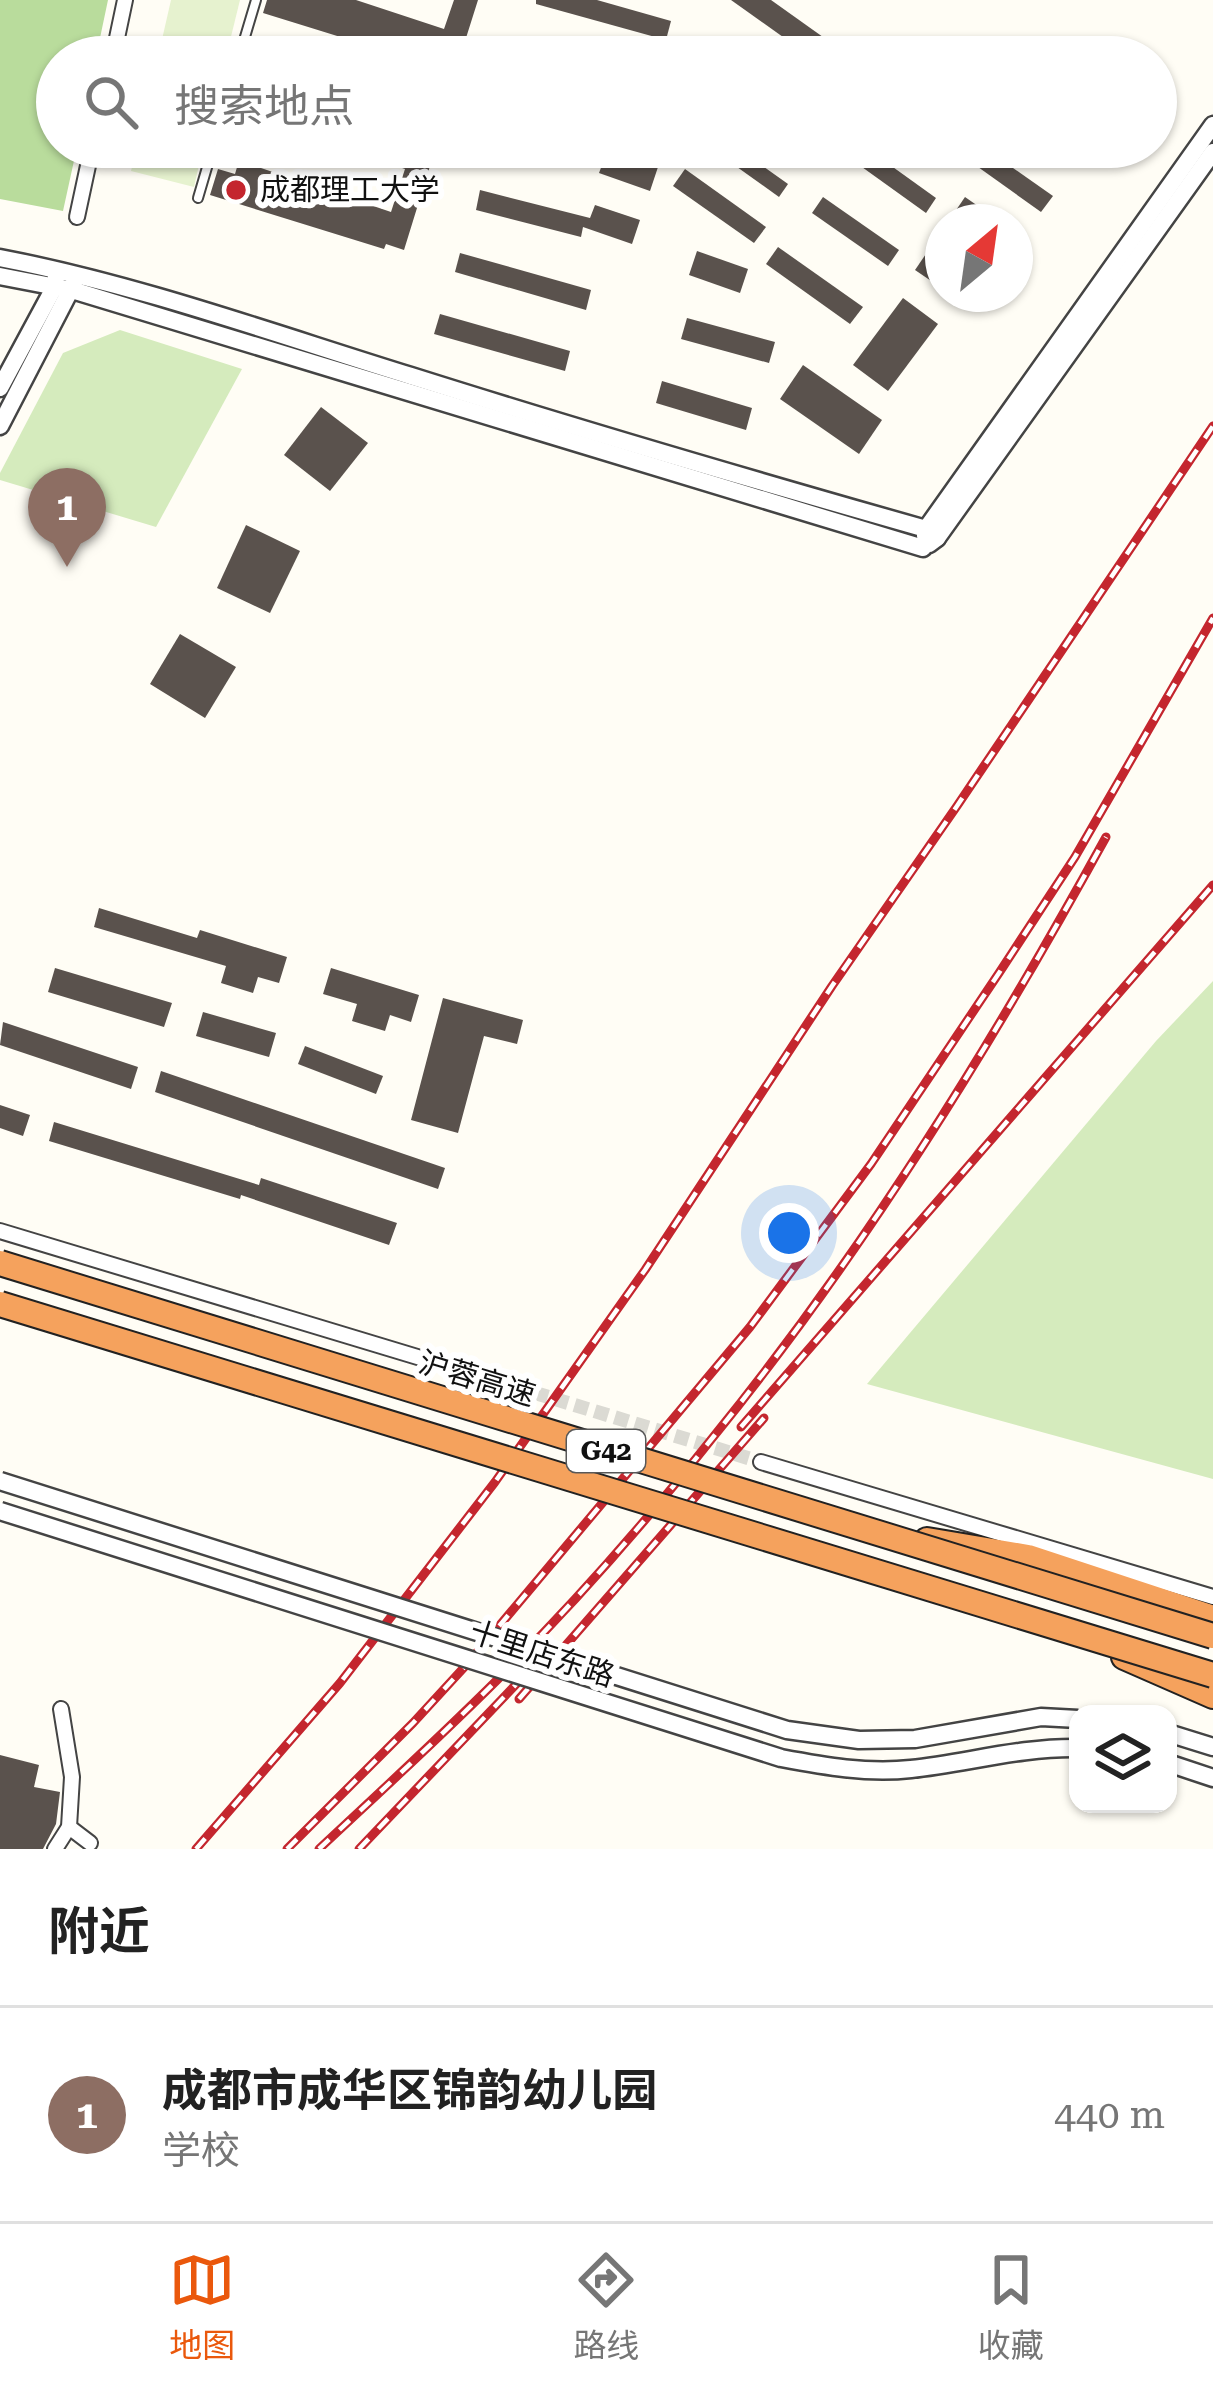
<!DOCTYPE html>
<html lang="zh">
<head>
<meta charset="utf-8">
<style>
  body { margin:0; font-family:"Roboto Serif","Noto Sans SC",serif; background:#f2f2f2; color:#222 }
  .controls { position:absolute; right:36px; bottom:36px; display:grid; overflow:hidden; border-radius:24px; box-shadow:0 3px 9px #0004 }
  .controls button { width:108px; height:108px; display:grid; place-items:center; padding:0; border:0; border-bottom:3px solid #e0e0e0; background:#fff; color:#222; font:60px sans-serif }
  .compass { position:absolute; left:925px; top:204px; width:108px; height:108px; border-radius:50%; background:#fff; box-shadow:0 3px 9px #0004; rotate:29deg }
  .you { position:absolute; left:789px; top:1233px; width:42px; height:42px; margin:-30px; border:9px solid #fff; border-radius:50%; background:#1a73e8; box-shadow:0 0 0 18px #1a73e833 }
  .badge { display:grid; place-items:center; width:78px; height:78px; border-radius:50%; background:#ea580c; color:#fff; font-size:39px; font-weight:700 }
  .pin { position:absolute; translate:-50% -99px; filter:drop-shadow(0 3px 6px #0008) }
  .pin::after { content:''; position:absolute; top:63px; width:42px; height:36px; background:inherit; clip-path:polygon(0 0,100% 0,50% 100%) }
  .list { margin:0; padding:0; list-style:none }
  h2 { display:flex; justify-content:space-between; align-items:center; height:156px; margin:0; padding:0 48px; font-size:51px }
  h2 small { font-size:39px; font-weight:400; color:#767676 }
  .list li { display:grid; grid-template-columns:78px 1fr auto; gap:36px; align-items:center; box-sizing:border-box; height:216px; padding:0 48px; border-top:3px solid #e0e0e0 }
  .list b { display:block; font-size:45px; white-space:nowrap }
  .list p { margin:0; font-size:39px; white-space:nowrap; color:#767676 }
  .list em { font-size:39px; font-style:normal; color:#767676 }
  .icon { flex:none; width:66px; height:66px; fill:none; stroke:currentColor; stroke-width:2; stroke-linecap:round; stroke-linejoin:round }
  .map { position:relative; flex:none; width:1213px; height:1849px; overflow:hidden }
  .search { position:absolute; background:#fff; box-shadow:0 3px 9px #0004; left:36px; right:36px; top:36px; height:132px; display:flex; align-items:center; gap:30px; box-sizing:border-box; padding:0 42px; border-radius:66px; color:#767676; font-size:45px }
  .sheet { height:372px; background:#fff }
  nav { display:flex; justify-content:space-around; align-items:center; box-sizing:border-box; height:168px; border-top:3px solid #e0e0e0; background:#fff; font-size:33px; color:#767676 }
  nav a { display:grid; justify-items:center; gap:6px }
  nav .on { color:#ea580c }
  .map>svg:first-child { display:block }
  .green { fill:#d5ebbd }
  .forest { fill:#b9dc9c }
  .pitch { fill:#e6f2cf }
  .building { fill:#5a524d }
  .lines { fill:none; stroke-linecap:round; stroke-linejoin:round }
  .minor-tunnel { stroke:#dbdad3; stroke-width:14; stroke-dasharray:14 7; stroke-linecap:butt }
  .service-casing { stroke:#444; stroke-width:12 }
  .minor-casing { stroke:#444; stroke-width:18 }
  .tertiary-casing { stroke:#444; stroke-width:21 }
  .motorway-casing { stroke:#222; stroke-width:28 }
  .service { stroke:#fff; stroke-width:8 }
  .minor { stroke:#fff; stroke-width:14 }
  .tertiary { stroke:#fff; stroke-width:16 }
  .motorway { stroke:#f5a25d; stroke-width:24 }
  .rail-casing { stroke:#c4262e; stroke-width:9 }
  .rail { stroke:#fff; stroke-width:4.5; stroke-dasharray:14; stroke-linecap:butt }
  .tertiary-bridge-casing { stroke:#444; stroke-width:21; stroke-linecap:butt }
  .motorway-bridge-casing { stroke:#222; stroke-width:28; stroke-linecap:butt }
  .tertiary-bridge { stroke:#fff; stroke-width:16 }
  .motorway-bridge { stroke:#f5a25d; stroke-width:24 }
  .poi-dot { fill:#c4262e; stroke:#fff; stroke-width:4.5 }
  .labels { text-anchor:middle; stroke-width:12; stroke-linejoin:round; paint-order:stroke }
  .shield { fill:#fff; stroke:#585858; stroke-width:3 }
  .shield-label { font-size:27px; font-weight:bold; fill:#111 }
  .poi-label { font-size:30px; fill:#111; stroke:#fff; text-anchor:start }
  .street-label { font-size:30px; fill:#111; stroke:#fff }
</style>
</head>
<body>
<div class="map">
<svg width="1213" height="1849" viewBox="0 0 1213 1849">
  <rect width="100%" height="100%" fill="#fffdf5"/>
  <g class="green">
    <polygon points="120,330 242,369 156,527 0,480 0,473 63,353"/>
    <polygon points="1213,981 1213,1479 867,1384 1156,1041"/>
  </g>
  <polygon class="forest" points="0,0 108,0 96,57 57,57 57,147 77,147 63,211 0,199"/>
  <g class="pitch">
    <polygon points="171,0 240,0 226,57 158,57"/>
    <polygon points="137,147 203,147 194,187 131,171"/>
  </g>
  <g class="building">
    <polygon points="267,0 356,0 444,29 454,0 478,0 460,57 405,57 263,13"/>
    <polygon points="536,0 597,0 671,21 666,40 536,4"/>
    <polygon points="731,0 771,0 851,57 811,57"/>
    <polygon points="243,147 268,147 261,168 391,212 405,169 347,149 348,147 432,147 430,152 434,153 404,250 386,244 384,249 210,195 218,169 235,174"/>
    <polygon points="547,147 600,147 658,167 650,191 599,173 602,165 547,151"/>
    <polygon points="709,147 736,147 788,184 779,197"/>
    <polygon points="855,147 865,147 936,198 926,213 848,157"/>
    <polygon points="950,147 983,147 1053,196 1041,212"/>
    <polygon points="685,169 766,227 754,243 673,186"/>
    <polygon points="480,190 590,218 595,205 640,220 632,244 583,227 581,237 476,210"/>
    <polygon points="823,197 899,250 888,266 812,213"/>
    <polygon points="965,197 1001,222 948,222"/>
    <polygon points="943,229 943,289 915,270"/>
    <polygon points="778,247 863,307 850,324 766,264"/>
    <polygon points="697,251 748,269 740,293 689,275"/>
    <polygon points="460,253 591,290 586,310 455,272"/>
    <polygon points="903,298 938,324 888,391 853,365"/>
    <polygon points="440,314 570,351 565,371 434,334"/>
    <polygon points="687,318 775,342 769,363 681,339"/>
    <polygon points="803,365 882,420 859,454 780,399"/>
    <polygon points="662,381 752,408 746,430 656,403"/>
    <polygon points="321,407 368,443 330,491 284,455"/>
    <polygon points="246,525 300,551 270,613 217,588"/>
    <polygon points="180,634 236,667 205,718 150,684"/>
    <polygon points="99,908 197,938 200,930 287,957 279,983 258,977 253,993 221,983 226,966 94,927"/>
    <polygon points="55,968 172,1003 164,1027 48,992"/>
    <polygon points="331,968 419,995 411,1022 390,1015 385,1031 352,1021 357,1004 323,994"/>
    <polygon points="443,998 523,1020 517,1044 484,1036 458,1133 411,1120"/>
    <polygon points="203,1012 276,1033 269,1057 196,1036"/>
    <polygon points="3,1022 138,1067 131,1089 0,1045"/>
    <polygon points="305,1046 383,1076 376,1094 298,1064"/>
    <polygon points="161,1071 445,1168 438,1189 155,1092"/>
    <polygon points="0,1105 30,1115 23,1136 0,1128"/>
    <polygon points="54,1122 259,1185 261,1178 397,1223 389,1245 241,1195 240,1199 49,1141"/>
    <polygon points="0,1755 39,1765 34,1787 60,1792 56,1824 43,1849 0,1849"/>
  </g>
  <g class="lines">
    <polyline class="minor-tunnel" points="434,1362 761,1462"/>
    <g class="service-casing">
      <g id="service">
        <polyline points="239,57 256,0"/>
        <polyline points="198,198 213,147"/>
      </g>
    </g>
    <g class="minor-casing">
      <g id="minor">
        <polyline points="113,57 125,0"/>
        <polyline points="77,217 92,147"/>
        <polyline points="0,1231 434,1362"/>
        <polyline points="761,1462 1213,1597"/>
        <polyline points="69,1827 90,1843"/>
        <polyline points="55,1849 69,1827 72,1777 61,1709"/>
      </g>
    </g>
    <g class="tertiary-casing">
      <g id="tertiary">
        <path d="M0,258C140,285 275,334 411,376C582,430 753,480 926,529L937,538"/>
        <polyline points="0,276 72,290 923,548"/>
        <polyline points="0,388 55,286 56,276"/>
        <polyline points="0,426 74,283"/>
        <polyline points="925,536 926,529 1213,125"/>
        <polyline points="929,544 937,538 1213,152"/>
        <polyline points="1168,1733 1213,1747"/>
        <polyline points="1168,1763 1213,1778"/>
      </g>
    </g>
    <g class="motorway-casing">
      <g id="motorway">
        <polyline points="927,1540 1028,1557 1213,1618"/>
        <polyline points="1124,1657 1213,1696"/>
      </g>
    </g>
    <use href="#service" class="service"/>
    <use href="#minor" class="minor"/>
    <use href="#tertiary" class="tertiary"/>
    <use href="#motorway" class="motorway"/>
    <g class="rail-casing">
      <g id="rail">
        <polyline points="741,1427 1213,885"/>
        <polyline points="519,1699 764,1418"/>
        <polyline points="196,1849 340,1683 495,1482 645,1270 832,986 957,806 1213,426"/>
        <polyline points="287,1849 413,1723 469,1662 750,1327 871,1164 999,973 1075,857 1213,618"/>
        <path d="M319,1849C383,1789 448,1730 510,1667C580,1597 652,1514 714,1436C865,1250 991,1046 1106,837"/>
        <polyline points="359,1849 525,1675"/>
      </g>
    </g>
    <use href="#rail" class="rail"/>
    <g class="tertiary-bridge-casing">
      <g id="tertiary-bridge">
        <polyline points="0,1481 787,1730 859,1740 915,1739 1041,1717 1078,1719"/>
        <path d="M0,1511L781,1758C824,1766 867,1774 911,1769C967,1763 1021,1747 1078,1748"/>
      </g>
    </g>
    <g class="motorway-bridge-casing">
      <g id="motorway-bridge">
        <polyline points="0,1263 1213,1636"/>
        <polyline points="0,1304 1213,1675"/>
      </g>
    </g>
    <use href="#tertiary-bridge" class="tertiary-bridge"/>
    <use href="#motorway-bridge" class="motorway-bridge"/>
  </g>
  <circle class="poi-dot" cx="236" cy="190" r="12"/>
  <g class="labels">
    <rect class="shield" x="567" y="1430" width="78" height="42" rx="9"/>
    <g class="shield-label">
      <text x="606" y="1460">G42</text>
    </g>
    <g class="poi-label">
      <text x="260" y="200">成都理工大学</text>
    </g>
    <g class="street-label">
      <text transform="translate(477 1379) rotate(17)" y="10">沪蓉高速</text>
      <text transform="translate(542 1654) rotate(18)" y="10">十里店东路</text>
    </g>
  </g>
</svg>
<div class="controls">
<button><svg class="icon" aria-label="layers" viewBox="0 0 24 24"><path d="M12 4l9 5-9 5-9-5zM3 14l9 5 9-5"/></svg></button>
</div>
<svg class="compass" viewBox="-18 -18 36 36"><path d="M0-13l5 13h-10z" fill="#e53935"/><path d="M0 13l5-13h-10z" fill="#767676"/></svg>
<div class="you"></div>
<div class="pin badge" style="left:67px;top:567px;background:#8d6e63">1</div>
<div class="search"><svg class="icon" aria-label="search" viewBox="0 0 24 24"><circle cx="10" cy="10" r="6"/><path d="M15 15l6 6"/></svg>搜索地点</div>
</div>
<section class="sheet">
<h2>附近<small></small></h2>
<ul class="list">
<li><span class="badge" style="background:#8d6e63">1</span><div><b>成都市成华区锦韵幼儿园</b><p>学校</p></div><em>440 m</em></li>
</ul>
</section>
<nav>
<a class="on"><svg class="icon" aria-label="map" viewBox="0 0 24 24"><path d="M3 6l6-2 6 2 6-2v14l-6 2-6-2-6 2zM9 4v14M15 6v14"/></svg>地图</a>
<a><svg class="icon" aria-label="directions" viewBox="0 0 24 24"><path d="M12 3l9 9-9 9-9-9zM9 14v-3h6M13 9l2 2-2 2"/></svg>路线</a>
<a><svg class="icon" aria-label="saved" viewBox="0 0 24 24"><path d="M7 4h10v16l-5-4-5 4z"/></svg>收藏</a>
</nav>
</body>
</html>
